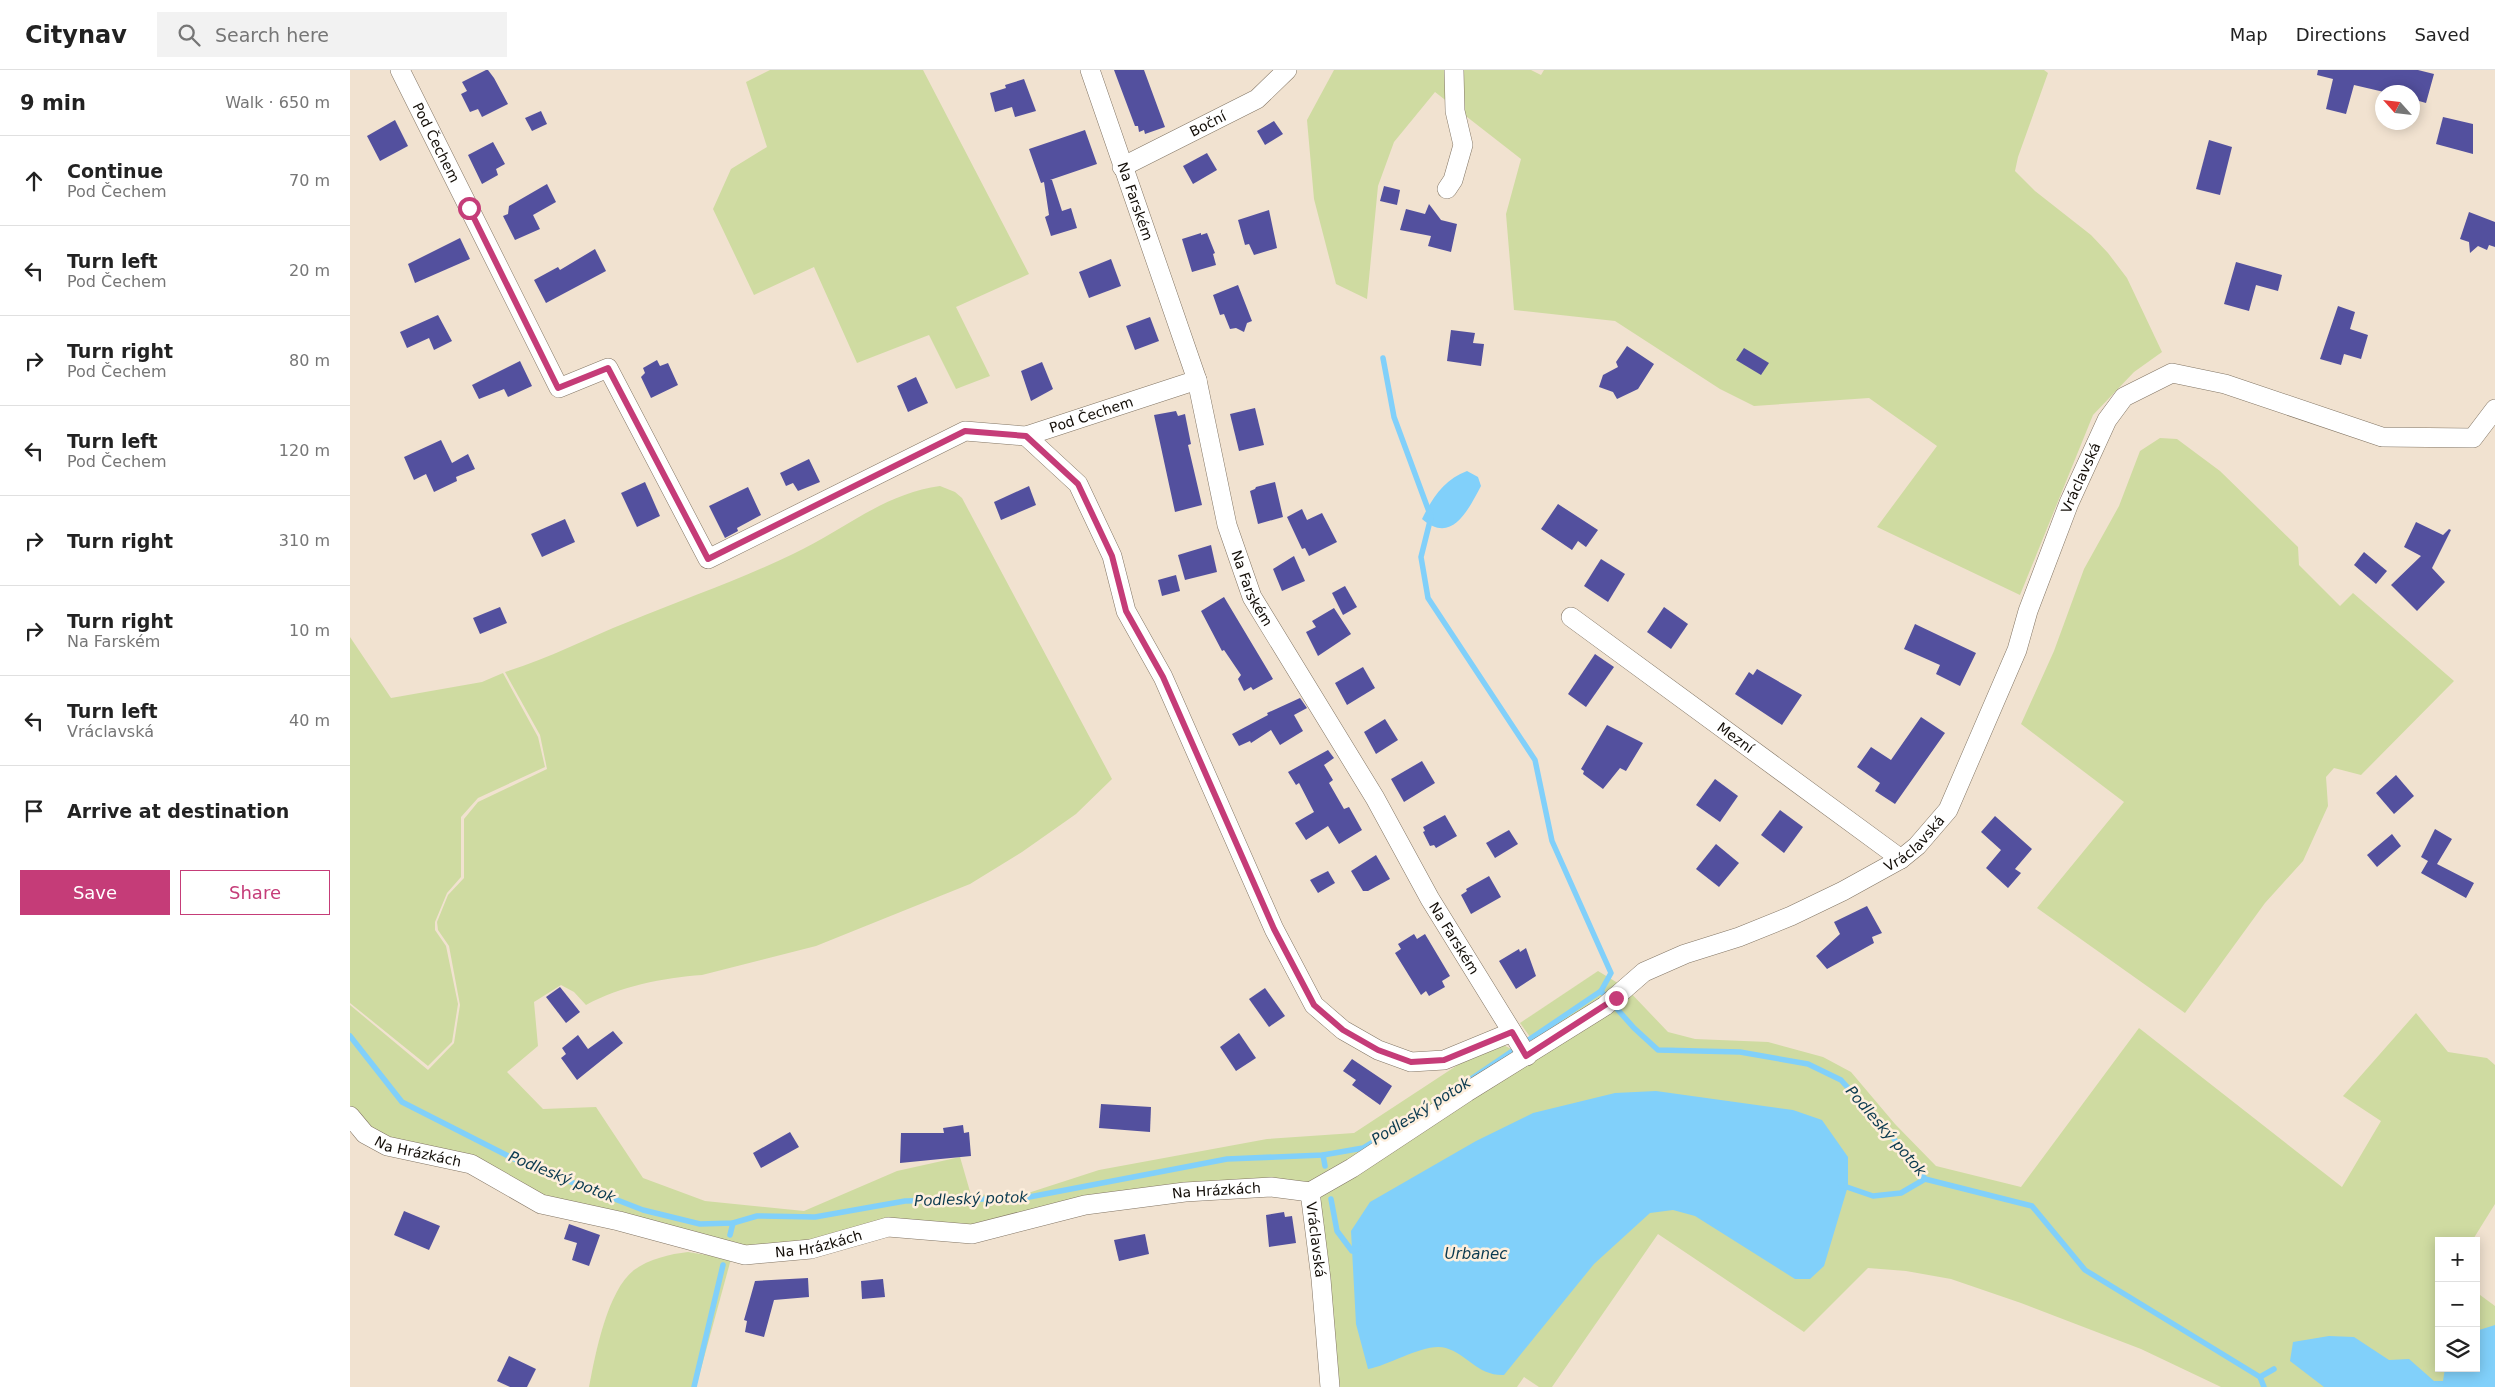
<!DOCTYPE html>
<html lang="en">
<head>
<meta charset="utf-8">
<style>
  body { margin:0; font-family:"DejaVu Sans",sans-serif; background:#f2f2f2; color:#222 }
  .controls { position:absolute; right:15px; bottom:15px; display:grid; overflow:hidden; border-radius:0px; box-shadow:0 2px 12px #0003 }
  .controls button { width:45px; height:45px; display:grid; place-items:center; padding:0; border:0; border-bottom:1px solid #e0e0e0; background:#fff; color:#222; font:25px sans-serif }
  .compass { position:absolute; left:2025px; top:15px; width:45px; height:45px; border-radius:50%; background:#fff; box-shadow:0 2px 12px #0003; rotate:297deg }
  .stop { position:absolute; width:15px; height:15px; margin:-11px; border:4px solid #c53c78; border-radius:50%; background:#fff }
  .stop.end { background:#c53c78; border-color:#fff; box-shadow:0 1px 5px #0008 }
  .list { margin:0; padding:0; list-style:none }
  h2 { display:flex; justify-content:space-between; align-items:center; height:65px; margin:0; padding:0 20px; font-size:21px }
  h2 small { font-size:16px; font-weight:400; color:#767676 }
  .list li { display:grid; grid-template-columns:32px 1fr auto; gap:15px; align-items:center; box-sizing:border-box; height:90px; padding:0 20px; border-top:1px solid #e0e0e0 }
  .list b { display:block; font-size:19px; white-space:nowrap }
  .list p { margin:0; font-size:16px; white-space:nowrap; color:#767676 }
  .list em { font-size:16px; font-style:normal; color:#767676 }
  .actions { display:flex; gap:10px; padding:15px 20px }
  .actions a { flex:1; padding:11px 0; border:1px solid #c53c78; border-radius:0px; text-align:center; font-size:18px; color:#c53c78 }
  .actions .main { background:#c53c78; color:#fff }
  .icon { flex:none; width:28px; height:28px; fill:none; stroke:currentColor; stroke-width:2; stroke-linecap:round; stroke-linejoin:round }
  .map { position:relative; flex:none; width:2145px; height:1317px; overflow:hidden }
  header { display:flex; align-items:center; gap:30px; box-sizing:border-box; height:70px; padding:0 25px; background:#fff; border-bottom:1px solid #e0e0e0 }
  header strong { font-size:24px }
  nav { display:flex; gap:28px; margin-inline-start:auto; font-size:18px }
  .search { width:350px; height:45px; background:#f2f2f2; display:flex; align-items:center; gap:12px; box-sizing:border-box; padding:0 18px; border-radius:0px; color:#767676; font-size:19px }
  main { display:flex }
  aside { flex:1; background:#fff }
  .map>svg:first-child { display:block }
  .green { fill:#cfdba1 }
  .water { fill:#81d0fa }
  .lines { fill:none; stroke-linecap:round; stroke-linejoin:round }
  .stream { stroke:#81d0fa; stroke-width:5.5 }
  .building { fill:#53509e }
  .minor-casing { stroke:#827564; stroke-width:20 }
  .minor { stroke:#fff; stroke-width:19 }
  .route { stroke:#c53c78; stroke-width:6 }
  .labels { text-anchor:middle; stroke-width:5; stroke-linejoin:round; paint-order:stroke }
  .street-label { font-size:14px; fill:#130e08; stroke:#feefdd }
  .water-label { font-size:15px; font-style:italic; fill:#0a394f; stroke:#feefdd }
</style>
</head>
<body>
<header>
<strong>Citynav</strong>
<div class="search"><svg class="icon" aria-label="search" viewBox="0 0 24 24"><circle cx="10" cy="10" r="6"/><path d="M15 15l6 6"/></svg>Search here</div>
<nav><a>Map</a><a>Directions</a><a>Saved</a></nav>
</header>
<main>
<aside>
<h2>9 min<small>Walk · 650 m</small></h2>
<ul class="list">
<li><svg class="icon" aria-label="ahead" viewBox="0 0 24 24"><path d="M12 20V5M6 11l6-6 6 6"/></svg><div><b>Continue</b><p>Pod Čechem</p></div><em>70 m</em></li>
<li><svg class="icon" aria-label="left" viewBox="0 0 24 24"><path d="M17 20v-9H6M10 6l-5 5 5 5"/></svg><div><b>Turn left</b><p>Pod Čechem</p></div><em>20 m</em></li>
<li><svg class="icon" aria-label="right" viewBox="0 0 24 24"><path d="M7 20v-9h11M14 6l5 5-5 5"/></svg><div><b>Turn right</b><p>Pod Čechem</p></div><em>80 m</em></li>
<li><svg class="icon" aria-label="left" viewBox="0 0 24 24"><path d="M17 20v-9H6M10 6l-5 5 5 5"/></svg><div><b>Turn left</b><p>Pod Čechem</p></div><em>120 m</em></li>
<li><svg class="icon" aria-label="right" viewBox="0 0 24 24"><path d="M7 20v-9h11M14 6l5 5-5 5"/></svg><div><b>Turn right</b></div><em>310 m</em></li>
<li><svg class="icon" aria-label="right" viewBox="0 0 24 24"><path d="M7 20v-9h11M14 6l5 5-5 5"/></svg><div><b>Turn right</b><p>Na Farském</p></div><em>10 m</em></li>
<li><svg class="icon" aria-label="left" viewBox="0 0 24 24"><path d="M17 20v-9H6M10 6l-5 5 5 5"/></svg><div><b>Turn left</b><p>Vráclavská</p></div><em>40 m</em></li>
<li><svg class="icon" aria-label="arrive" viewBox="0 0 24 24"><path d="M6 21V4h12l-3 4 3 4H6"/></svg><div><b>Arrive at destination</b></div></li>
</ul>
<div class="actions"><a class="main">Save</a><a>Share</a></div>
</aside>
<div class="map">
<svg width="2145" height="1317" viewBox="0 0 2145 1317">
  <rect width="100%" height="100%" fill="#f1e2d0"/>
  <g class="green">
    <polygon points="420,0 573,0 679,204 606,237 640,306 606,319 579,265 507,293 464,197 404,225 363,139 381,99 417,77 396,12"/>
    <polygon points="984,0 1181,0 1191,5 1194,0 1694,0 1698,3 1668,87 1665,101 1685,121 1741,165 1758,183 1777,208 1812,282 1784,302 1743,345 1670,525 1527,457 1587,376 1519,328 1404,336 1370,319 1265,251 1164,240 1156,144 1171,89 1085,22 1044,72 1028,116 1017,229 986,214 964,129 957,50"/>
    <polygon points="1810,368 1827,369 1870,401 1948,477 1949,495 1990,536 2003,523 2104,611 2011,705 1984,698 1976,707 1978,736 1953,791 1915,833 1835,943 1687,838 1774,732 1671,654 1704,581 1734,499 1769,436 1790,381"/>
    <path d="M590,416L605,422L612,428L762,709L726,744L672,782L620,814L466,876L352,905C313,908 270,916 236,935L224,922L211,915L184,932L188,976L157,1002L193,1039L246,1037L293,1108L355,1131L454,1141L547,1101L610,1087L621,1125L675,1124L749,1100L917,1069L1004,1063L1129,981C1148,974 1155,971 1170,987L957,1119L919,1114L621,1161L536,1154L460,1176L396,1182L192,1130L37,1072L0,1042V935L78,1000L104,973L110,935L99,876L88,860L87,852L98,825L114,808V749L128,732L197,699L190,665L155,602C198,589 237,568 278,552C334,529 389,510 443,484C492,461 535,423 590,416Z"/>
    <polygon points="0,567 41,628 132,612 153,603 188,667 195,697 128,728 111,747 111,807 97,823 85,852 85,860 96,876 108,934 102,972 78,996 0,933"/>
    <polygon points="1248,901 1276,918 1318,962 1345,969 1418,972 1473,987 1501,1002 1545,1054 1586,1096 1671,1117 1789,958 1992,1117 2031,1051 1993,1026 2066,943 2098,982 2137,988 2145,995 2145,1134 2122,1171 2089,1171 2089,1298 2126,1298 2126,1222 2145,1236 2145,1317 1871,1317 1791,1279 1671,1233 1601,1209 1556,1201 1518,1198 1454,1262 1308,1164 1202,1317 1189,1317 1174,1307 1167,1317 980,1317 960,1122 1188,978 1170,953"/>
    <path d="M338,1182L381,1189L346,1317H239C245,1285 257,1221 284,1200C299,1189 320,1184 338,1182Z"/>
  </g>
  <g class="water">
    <path d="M1117,401L1128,407L1131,416C1118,440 1102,475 1072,449C1082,428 1095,409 1117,401Z"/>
    <path d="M1306,1021L1443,1040L1472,1050L1498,1087V1116L1474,1196L1460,1209H1445L1345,1146L1323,1140L1300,1143L1244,1194L1154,1305C1128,1306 1118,1285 1096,1278C1075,1272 1041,1295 1018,1299L1006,1254L1001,1161L1020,1132L1126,1071L1183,1043L1265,1023Z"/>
    <polygon points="2145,1255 2145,1317 1974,1317 1940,1291 1943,1272 1979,1266 2004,1267 2039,1290 2059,1289 2084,1311 2093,1311 2095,1298 2126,1298 2126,1261"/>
  </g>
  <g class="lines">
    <g class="stream">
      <polyline points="1033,288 1044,347 1081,447 1071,487 1078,528 1185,690 1202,771 1261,903 1251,921"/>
      <polyline points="0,966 52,1032 172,1093 293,1140 350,1154 383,1153 407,1146 465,1147 555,1131 674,1128 877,1089 973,1085 1013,1078 1054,1053"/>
      <polyline points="1121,1009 1251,921 1284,958 1308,980 1390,982 1458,994 1491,1010 1552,1078 1575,1109 1682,1136 1735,1200 1910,1307 1914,1317"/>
      <polyline points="973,1085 975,1096"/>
      <polyline points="1491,1115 1523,1126 1551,1123 1575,1109"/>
      <polyline points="981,1129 987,1161 1002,1181 1009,1178"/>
      <polyline points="380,1165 383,1153"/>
      <polyline points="1910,1307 1924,1299"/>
      <polyline points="344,1317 373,1195"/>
    </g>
  </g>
  <g class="building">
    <polygon points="136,0 138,0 144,8 158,34 132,47 128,39 120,42 111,24 117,21 112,12"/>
    <polygon points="764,0 794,0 815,57 795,64 794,60 789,62 788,56 785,56"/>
    <polygon points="1968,0 2068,0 2084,4 2076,33 2062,29 2062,22 2034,22 2004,15 1996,44 1976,39 1983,9 1967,5"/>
    <polygon points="674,9 686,41 665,47 662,37 645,42 640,23 656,18 655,15"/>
    <polygon points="191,41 197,54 182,61 175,48"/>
    <polygon points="2093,47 2123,54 2123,84 2086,74"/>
    <polygon points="45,50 58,76 30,91 17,66"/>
    <polygon points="924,51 933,64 915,75 907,61"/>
    <polygon points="735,60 747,94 700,110 702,110 712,141 721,138 727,158 701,166 695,147 699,145 694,112 691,113 679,79"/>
    <polygon points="1859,70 1882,77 1870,125 1846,119"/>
    <polygon points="143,72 155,94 146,99 148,105 132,114 118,85"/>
    <polygon points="857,83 867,100 843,114 833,96"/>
    <polygon points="197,114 206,132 183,145 190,159 165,170 153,146 158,144 159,136"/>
    <polygon points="1034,116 1050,120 1047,135 1030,131"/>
    <polygon points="1079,134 1091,150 1107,154 1101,182 1078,176 1081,166 1050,160 1056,139 1075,144"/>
    <polygon points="919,140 927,178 904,185 899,174 895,175 888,150"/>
    <polygon points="2119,142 2145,152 2145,177 2139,175 2137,180 2128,176 2120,183 2119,172 2110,169"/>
    <polygon points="851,163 851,165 857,163 865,183 863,184 866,195 842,202 832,169"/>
    <polygon points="110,168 120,189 65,213 58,194"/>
    <polygon points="245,179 256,201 196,233 184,210 208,197 210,200"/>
    <polygon points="761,189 771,216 739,228 729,202"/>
    <polygon points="1886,192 1932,205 1928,221 1906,215 1899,241 1874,234"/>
    <polygon points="888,215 902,251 897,253 894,262 886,258 880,259 874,244 870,245 863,225"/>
    <polygon points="1988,236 2005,242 2000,259 2018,265 2011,289 1994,284 1991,295 1970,289"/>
    <polygon points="88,245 102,271 84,280 79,268 57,278 50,262"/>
    <polygon points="800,247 809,271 785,280 776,256"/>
    <polygon points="1101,260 1125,263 1123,273 1134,274 1131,296 1097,291"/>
    <polygon points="1277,276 1304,294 1288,319 1267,329 1263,322 1249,317 1253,305 1268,297 1266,292"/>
    <polygon points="1394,278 1419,293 1411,305 1386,290"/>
    <polygon points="307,290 310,296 318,293 328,315 301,328 291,307 295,303 293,298"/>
    <polygon points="170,291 182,316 158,327 154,319 129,329 122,315"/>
    <polygon points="692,292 703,319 681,331 671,301"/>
    <polygon points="566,307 578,333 558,342 547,316"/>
    <polygon points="905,338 914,375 889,381 880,344"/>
    <polygon points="826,341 828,346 835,344 841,374 838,375 852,435 825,442 804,345"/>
    <polygon points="91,370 102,393 118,384 125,399 106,407 107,411 84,422 76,404 64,410 54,387"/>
    <polygon points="459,389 470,412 448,421 443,413 436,416 430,403"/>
    <polygon points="295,412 310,446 287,457 271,423"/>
    <polygon points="925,412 933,447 908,454 900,421 905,419 906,417"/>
    <polygon points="679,416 686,435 651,450 644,432"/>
    <polygon points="398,417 411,445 387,458 388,461 375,468 359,436"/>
    <polygon points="1208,434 1248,460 1236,477 1228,471 1222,480 1191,459"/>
    <polygon points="952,439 957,450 972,443 987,472 959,486 955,478 952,479 937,447"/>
    <polygon points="215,449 225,472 192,487 181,464"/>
    <polygon points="2066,452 2093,465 2099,459 2101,460 2082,498 2095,512 2067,541 2041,515 2071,486 2054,477"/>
    <polygon points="861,475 867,502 835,510 828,485"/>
    <polygon points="2014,482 2037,501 2026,514 2004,495"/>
    <polygon points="944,486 955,511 932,521 923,499"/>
    <polygon points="1251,489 1275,504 1258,532 1234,516"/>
    <polygon points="826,505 830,521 812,526 808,510"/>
    <polygon points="995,516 1007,537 993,545 982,523"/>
    <polygon points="874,527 923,609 903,620 901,617 894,621 888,609 891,605 874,580 872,581 851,541"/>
    <polygon points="150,537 157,553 130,564 123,548"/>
    <polygon points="1314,537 1338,554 1321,579 1297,562"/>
    <polygon points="984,538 1001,564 968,586 956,562 966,557 962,551"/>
    <polygon points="1565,554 1626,583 1610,616 1586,604 1590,595 1554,579"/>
    <polygon points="1245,584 1264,597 1236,637 1218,624"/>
    <polygon points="1013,597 1025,618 997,635 985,613"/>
    <polygon points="1407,599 1452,625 1432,655 1385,624 1399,602 1403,605"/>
    <polygon points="950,628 957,638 944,645 953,661 930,675 921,660 901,673 900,671 889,676 882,664 918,645 917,643"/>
    <polygon points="1571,647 1595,663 1545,734 1525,721 1530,713 1507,697 1521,677 1541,690"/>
    <polygon points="1035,649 1048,670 1026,684 1014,662"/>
    <polygon points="1257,655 1293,673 1276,701 1270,698 1253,719 1233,704 1234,701 1231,699"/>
    <polygon points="978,680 984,688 974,695 983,710 979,713 994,739 999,737 1012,760 989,774 978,756 956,770 945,753 964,742 949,713 946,715 938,702"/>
    <polygon points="1072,691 1085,713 1054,732 1041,709"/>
    <polygon points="2046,705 2064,726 2044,744 2026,723"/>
    <polygon points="1365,709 1388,726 1370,752 1346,735"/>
    <polygon points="1430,740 1453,757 1434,783 1411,765"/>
    <polygon points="1095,745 1107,766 1086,778 1084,775 1080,776 1073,762 1075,761 1073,757"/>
    <polygon points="1645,746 1682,779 1665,799 1671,803 1658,818 1636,798 1651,780 1631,762"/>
    <polygon points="2085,759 2102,769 2087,794 2124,813 2116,828 2071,803 2078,791 2071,787"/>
    <polygon points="1159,760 1168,774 1145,788 1136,773"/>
    <polygon points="2042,764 2051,776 2027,797 2017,785"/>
    <polygon points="1366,774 1389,793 1369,817 1346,799"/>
    <polygon points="1026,785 1040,809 1018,821 1013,821 1001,801"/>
    <polygon points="978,801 985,813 968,823 960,810"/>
    <polygon points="1139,806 1151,827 1121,844 1111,825 1117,821 1116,819"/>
    <polygon points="1517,836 1532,863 1522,867 1524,873 1477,899 1466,886 1490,864 1484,852"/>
    <polygon points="1064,864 1067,869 1075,864 1100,906 1092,911 1095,917 1079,926 1076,921 1071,925 1045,883 1051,879 1048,874"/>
    <polygon points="1176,878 1186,906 1166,919 1149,891 1169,879 1170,882"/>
    <polygon points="210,917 230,942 216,953 196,927"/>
    <polygon points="915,918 935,946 919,957 899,929"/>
    <polygon points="263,961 273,973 227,1010 211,988 216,984 212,978 228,965 238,979"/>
    <polygon points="889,963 906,988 886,1001 870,977"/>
    <polygon points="1002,989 1042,1016 1030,1035 1002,1015 1006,1010 993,1001"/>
    <polygon points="751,1034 801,1037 800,1062 749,1058"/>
    <polygon points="613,1055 614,1063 619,1062 621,1086 550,1093 551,1063 594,1063 593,1058"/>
    <polygon points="440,1062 449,1077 411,1098 403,1083"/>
    <polygon points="54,1141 90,1156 79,1180 44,1165"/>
    <polygon points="934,1142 935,1147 942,1146 946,1173 919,1177 916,1145"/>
    <polygon points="219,1154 250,1165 239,1196 222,1190 227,1173 214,1169"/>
    <polygon points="795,1164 799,1184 769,1191 764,1170"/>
    <polygon points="458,1208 459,1227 424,1230 414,1267 395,1262 397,1251 394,1250 405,1211"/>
    <polygon points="533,1209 535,1227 512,1229 511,1211"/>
    <polygon points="159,1286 186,1299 177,1317 160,1317 147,1311"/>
  </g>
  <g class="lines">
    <g class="minor-casing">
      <g id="minor">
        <path id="s1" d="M50,0L209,318L258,298L358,489L615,361L676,366L847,310"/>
        <path id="s2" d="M740,0L847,310L877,455L902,527L1025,728L1080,829L1177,986"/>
        <path id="s3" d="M772,97L907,29L937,0"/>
        <polyline points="1097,119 1103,110 1113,75 1105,41 1104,0"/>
        <polyline points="676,366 728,414 762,486 776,541 813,607 924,859 964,935 993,960 1028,980 1061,992 1094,990 1162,962"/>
        <path id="s4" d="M1221,547L1551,789"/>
        <path id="s5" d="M0,1046L15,1064L37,1076L121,1094L191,1134L269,1151L395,1185L461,1179L538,1157L622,1164L735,1135L835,1122L921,1117L960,1122"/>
        <path id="s6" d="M960,1122L1002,1098L1117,1022L1255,936L1294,902L1335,884L1389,867L1441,846L1493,821L1551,789L1567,776L1598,740L1667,580L1678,541L1719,433L1757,350L1774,327L1822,303L1875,314L2032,367L2123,368L2145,339"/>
        <path id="s7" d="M960,1122L971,1209L980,1317"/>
      </g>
    </g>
    <use href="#minor" class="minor"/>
  </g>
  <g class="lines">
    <polyline class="route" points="119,138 208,318 258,298 358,489 615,361 676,366 728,414 762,486 776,541 813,607 924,859 964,935 993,960 1028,980 1061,992 1094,990 1162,962 1176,986 1266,928"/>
  </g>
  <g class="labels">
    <g class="street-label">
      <text dy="5" stroke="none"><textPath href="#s3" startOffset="96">Boční</textPath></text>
      <text dy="5" stroke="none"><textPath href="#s1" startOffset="81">Pod Čechem</textPath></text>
      <text dy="5" stroke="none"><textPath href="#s2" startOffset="139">Na Farském</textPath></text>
      <text dy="5" stroke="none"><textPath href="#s1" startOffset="1041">Pod Čechem</textPath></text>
      <text dy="5" stroke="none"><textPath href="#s6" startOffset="1108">Vráclavská</textPath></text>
      <text dy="5" stroke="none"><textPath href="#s2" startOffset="544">Na Farském</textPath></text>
      <text dy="5" stroke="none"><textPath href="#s4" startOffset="204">Mezní</textPath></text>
      <text dy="5" stroke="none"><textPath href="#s6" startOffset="702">Vráclavská</textPath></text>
      <text dy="5" stroke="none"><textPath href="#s2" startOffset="949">Na Farském</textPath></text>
      <text dy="5" stroke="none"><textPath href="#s5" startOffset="80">Na Hrázkách</textPath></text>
      <text dy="5" stroke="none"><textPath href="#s5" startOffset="905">Na Hrázkách</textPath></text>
      <text dy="5" stroke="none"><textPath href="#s7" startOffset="48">Vráclavská</textPath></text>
      <text dy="5" stroke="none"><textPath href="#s5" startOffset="500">Na Hrázkách</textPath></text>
    </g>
    <g class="water-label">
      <text transform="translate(1071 1041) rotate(-32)" y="5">Podleský potok</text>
      <text transform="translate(1536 1061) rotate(49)" y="5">Podleský potok</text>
      <text transform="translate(212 1107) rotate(22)" y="5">Podleský potok</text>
      <text transform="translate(621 1129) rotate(-2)" y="5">Podleský potok</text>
      <text x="1126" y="1189">Urbanec</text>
    </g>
  </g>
</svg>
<div class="controls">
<button>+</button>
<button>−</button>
<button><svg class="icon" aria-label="layers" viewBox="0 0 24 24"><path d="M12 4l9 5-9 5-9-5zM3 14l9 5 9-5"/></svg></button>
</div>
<svg class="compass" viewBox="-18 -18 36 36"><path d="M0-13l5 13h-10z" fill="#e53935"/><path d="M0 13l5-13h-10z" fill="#767676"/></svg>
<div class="stop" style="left:119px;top:138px"></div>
<div class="stop end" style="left:1266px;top:928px"></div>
</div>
</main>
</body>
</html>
